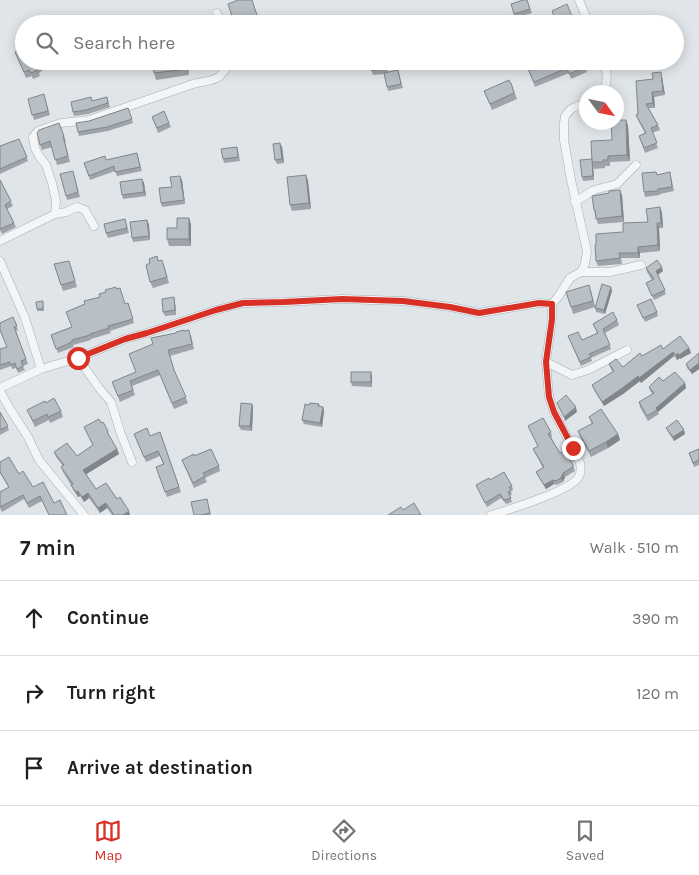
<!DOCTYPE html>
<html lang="en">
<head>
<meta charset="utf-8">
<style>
  body { margin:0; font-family:Karla,sans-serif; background:#f2f2f2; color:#202124 }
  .compass { position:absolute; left:579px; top:85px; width:45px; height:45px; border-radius:50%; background:#fff; box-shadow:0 2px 12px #0003; rotate:123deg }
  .stop { position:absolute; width:15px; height:15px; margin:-11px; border:4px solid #d93025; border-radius:50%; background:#fff }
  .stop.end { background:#d93025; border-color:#fff; box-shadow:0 1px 5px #0008 }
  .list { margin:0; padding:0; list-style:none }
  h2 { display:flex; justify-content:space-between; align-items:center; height:65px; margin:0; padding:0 20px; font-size:21px }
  h2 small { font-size:16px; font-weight:400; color:#757577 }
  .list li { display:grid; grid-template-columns:32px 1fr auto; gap:15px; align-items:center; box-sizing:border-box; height:75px; padding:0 20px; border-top:1px solid #e0e0e0 }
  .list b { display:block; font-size:19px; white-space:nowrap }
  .list em { font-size:16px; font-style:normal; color:#757577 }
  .icon { flex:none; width:28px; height:28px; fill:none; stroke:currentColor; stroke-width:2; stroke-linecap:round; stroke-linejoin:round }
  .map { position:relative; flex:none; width:699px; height:515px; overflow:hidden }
  .search { position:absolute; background:#fff; box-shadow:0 2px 12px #0003; left:15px; right:15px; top:15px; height:55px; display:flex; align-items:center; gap:12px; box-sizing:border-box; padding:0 18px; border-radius:28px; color:#757577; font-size:19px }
  .sheet { height:290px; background:#fff }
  nav { display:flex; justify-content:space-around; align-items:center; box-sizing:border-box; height:70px; border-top:1px solid #e0e0e0; background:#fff; font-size:14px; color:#757577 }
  nav a { display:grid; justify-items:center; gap:2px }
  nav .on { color:#d93025 }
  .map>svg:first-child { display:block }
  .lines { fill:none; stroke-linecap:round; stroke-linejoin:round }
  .minor-casing { stroke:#a5adb3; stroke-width:9 }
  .minor { stroke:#f3f5f7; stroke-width:8 }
  .wall { fill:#9ea4a9 }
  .shaded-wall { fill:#81868a }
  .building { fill:#b8bfc5; stroke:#81868a }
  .route { stroke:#d93025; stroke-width:6 }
</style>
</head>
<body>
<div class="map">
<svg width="699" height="515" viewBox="0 0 699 515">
  <rect width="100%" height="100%" fill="#e0e5e9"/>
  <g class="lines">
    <g class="minor-casing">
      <g id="minor">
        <polyline points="579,0 589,24"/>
        <polyline points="217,13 221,24"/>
        <path d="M602,92C609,84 607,72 604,61"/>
        <polyline points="575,202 594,190 617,184 636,165"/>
        <path d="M55,214L56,201L52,183L46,165L39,156L35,148L33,137L38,131L49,127L61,123L89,120L193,84C217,78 216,84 231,61"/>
        <polyline points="0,241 55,214 66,212 77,207 85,210 94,226"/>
        <polyline points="0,261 25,318 41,369"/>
        <polyline points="581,272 585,264 587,251 571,180 564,140 564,123 565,116 571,109 586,102"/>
        <polyline points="78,358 99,388 111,402 121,434 132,462"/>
        <polyline points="546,362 572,375 588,370 627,350"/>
        <polyline points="0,388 41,369 78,358 125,339 147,333 216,310 243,303 284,302 342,299 403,301 451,307 479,313 539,303 552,304"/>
        <polyline points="0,391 10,409 28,437 39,460 84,515"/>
        <path d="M491,515C508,510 569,491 578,478C581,474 581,468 580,463L554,412L549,397L546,362L552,319V304L558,297L570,278L581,272H610L641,265"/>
      </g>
    </g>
    <use href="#minor" class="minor"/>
  </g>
  <g class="wall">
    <polygon points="527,0 532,13 516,18 511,4"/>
    <polygon points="15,52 40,61 43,70 39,73 40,76 33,79 32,76 26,78"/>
    <polygon points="153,61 187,61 189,75 156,80 154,73"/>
    <polygon points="257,61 272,61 272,62 257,63"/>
    <polygon points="370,61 387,61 388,72 398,70 403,88 388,91 384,74 373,75 371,70"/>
    <polygon points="583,61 587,72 571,79 569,73 535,87 528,69"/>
    <polygon points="662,77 665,95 654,97 655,108 648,108 658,125 660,130 652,133 658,148 645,153 639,136 645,133 638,120 636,115 638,114 653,79"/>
    <polygon points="510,83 511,83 517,99 492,110 484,91"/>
    <polygon points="107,97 110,107 88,114 74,116 73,112 92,101"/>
    <polygon points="45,98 50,115 34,120 28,99"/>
    <polygon points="128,108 133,123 108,131 79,136 78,132 89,121"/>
    <polygon points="152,117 169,123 171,127 158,133"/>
    <polygon points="626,120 628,126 630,161 610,162 610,166 605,166 605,168 594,169 593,166 594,180 583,181 582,177 592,159 612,140"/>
    <polygon points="591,122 610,122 610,127 593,127"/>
    <polygon points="59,123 66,141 65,142 70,162 57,165 52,147 42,150 40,145"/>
    <polygon points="19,139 28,161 0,174 0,146"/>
    <polygon points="237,147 238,151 240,161 224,163 223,159"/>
    <polygon points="282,147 284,163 277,164 275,160"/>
    <polygon points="137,153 142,171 117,176 115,171 90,180 84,163 107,160"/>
    <polygon points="73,171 80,197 67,200 66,196"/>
    <polygon points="656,172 657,175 671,176 674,191 660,194 660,195 645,197 644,192"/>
    <polygon points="306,175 308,181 311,209 292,211 290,205"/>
    <polygon points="0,180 13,206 7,209 16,227 2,234 0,230"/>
    <polygon points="182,180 185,204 162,207 161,203 172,187"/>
    <polygon points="144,183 146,196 123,199 122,195"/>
    <polygon points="622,195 624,222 598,224 594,210"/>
    <polygon points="660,207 662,213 663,228 659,228 660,251 640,253 640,258 621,258 622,264 598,266 596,261 596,245 623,232 648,222"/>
    <polygon points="125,219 129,233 108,238 106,233"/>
    <polygon points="147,220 149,225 150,240 133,242 132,238"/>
    <polygon points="191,224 191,246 169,246 167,239 177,228"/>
    <polygon points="158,261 164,266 169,283 153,288 150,282"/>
    <polygon points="71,267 77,287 63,291 61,285"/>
    <polygon points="646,268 663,271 658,275 666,294 654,300 646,283 652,280 647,272"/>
    <polygon points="591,291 595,306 612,291 605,314 596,312 595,307 573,314 571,307"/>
    <polygon points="43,301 44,311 37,311 37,309"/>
    <polygon points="175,302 176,315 165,316 163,312"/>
    <polygon points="128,303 134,323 110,331 111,333 91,339 91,340 73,345 74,347 58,353 51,335 71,327"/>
    <polygon points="637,305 657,312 658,316 645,322"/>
    <polygon points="13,317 18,330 16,331 28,364 23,366 25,370 18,373 16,368 12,369 11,366 0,370 0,349 7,347"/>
    <polygon points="617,320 619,325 605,333 611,349 591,358 592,361 581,366 568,336 582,340 597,333 593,324"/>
    <polygon points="184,331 191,335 194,349 170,356 175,372 188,403 174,409 160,375 132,386 135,395 120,402 112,382 136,372 153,344 176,333"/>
    <polygon points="689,348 691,353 680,359 680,358 677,360 674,356 641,383 640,381 623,394 604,406 594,390 592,385 613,372 611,369 609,364 623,367 642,356 663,349"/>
    <polygon points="699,354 699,369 692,374 687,368 686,364"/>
    <polygon points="371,372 372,376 372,387 352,386 351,382"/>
    <polygon points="663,381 685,383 686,388 658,412 659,414 648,421 640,407 639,402 653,394 650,391 649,387"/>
    <polygon points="46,403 61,411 63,417 50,423 49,420 35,427 27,410"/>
    <polygon points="252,404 253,408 252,431 241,430 239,426"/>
    <polygon points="319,404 320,407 323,407 324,411 322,427 304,424 302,420 309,405"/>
    <polygon points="0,412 9,430 0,435"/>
    <polygon points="589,417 618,434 620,440 608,448 591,457 580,437 578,431 592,424"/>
    <polygon points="101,423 108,431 109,436 117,449 119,454 86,474 96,489 117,499 130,515 112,515 107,508 100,513 89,498 84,502 80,496 78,497 73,490 71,485 63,472 61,467 63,466 56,457 54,452 77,456 93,445 84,427"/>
    <polygon points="528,426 551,432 552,437 551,437 560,453 573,465 575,471 565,477 563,482 557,485 554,484 546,489 538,476 536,472 543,468 535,453 533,449 538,446"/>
    <polygon points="666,428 685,434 674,441 668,432"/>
    <polygon points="160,432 181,492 167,497 156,467 163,464 160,456 146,462 136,439 150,436"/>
    <polygon points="699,449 699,465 694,467 689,453"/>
    <polygon points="194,456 219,466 220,471 205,478 207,482 194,488 182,460"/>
    <polygon points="0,462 19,474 33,487 54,503 67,515 49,515 42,501 29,508 24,499 2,512 0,508 0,492 9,488 0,473"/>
    <polygon points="490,480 512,486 513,490 511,491 512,494 510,496 512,502 506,504 501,498 487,507 476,485"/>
    <polygon points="207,499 211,515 194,515"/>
  </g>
  <g class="shaded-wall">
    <polygon points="186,61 187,61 189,75 187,69"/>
    <polygon points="661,72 662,77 665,95 663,91"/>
    <polygon points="652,92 654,97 655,108 653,103"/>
    <polygon points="626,120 628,126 630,161 627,155"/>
    <polygon points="280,143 282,147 284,163 282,159"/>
    <polygon points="592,162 593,166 594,180 593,176"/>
    <polygon points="306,175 308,181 311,209 309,203"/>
    <polygon points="180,176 182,180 185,204 184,200"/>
    <polygon points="142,179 144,183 146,196 144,192"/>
    <polygon points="620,190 622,195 624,222 622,216"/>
    <polygon points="660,207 662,213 663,228 661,223"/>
    <polygon points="189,218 191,224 191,246 189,239"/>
    <polygon points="147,220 149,225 150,240 149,236"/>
    <polygon points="657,223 659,228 660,251 658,245"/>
    <polygon points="638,247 640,253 640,258 638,253"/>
    <polygon points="662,267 663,271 657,275 656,271"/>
    <polygon points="611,287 612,291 605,314 604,310"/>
    <polygon points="174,297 175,302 176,315 175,310"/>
    <polygon points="689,348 691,353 680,359 679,355"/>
    <polygon points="673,352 674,356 641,383 639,378"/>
    <polygon points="678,353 680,358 677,360 676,355"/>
    <polygon points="699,363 699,369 692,374 690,370"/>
    <polygon points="371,372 372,376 372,387 371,382"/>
    <polygon points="638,376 640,381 623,394 604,406 602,402"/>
    <polygon points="685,383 686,388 658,412 656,408"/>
    <polygon points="252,404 253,408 252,431 250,426"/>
    <polygon points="323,407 324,411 322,427 320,423"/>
    <polygon points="576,407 577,412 565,421 564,417"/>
    <polygon points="684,430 685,434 674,441 673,437"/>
    <polygon points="618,434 620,440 608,448 606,442"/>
    <polygon points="117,449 119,454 85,475 83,470"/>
    <polygon points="563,473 565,477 563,482 561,478"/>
    <polygon points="553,480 554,484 546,489 544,485"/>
    <polygon points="78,491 80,496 78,497 76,492"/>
    <polygon points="88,493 89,498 84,502 82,497"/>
    <polygon points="106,503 107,508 100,513 98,508"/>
    <polygon points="129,511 130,515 123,515"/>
  </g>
  <g class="building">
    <polygon points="238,0 252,0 257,15 256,15 258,24 235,24 233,16 232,16 228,4"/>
    <polygon points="523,0 527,0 530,9 514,14 511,4"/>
    <polygon points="567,4 575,24 557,24 552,11"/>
    <polygon points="24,48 24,61 40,61 41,64 36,66 38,70 31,73 29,70 24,72 15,52"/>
    <polygon points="153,61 186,61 187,69 154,73"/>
    <polygon points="370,61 386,61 386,69 371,70"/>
    <polygon points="528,61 552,61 553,65 562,61 583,61 585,67 569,74 567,68 534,82 528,69 531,68"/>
    <polygon points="398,70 401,84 387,87 384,73"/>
    <polygon points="661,72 663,91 652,92 653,103 646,104 658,125 651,128 657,143 644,148 639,136 646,133 636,115 638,114 636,81 653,79 652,73"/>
    <polygon points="509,80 510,83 511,83 514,93 490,104 484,91"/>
    <polygon points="44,94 48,111 32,115 28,99"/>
    <polygon points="91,97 92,101 107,97 108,103 86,110 73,112 71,102"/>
    <polygon points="128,108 132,119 107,127 78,132 76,123 89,121"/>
    <polygon points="164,111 169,123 157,128 152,117"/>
    <polygon points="616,120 626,120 627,155 608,156 608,160 603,160 603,162 592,162 591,141 612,140 611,122 616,122"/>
    <polygon points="59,123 64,136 63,136 68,156 55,160 50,141 40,145 37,133 39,130"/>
    <polygon points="19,139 27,157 0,169 0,146"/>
    <polygon points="280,143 282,159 275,160 273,144"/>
    <polygon points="237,147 238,157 223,159 221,149"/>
    <polygon points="137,153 140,167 115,172 114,166 89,176 84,163 105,156 106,160"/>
    <polygon points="592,159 593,176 582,177 580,160"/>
    <polygon points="73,171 78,192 66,196 60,174"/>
    <polygon points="656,172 657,175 670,172 672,187 658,189 658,191 644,192 642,173"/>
    <polygon points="306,175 309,203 290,205 287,177"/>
    <polygon points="180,176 184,200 161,203 159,188 172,187 170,177"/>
    <polygon points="142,179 144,192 122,195 120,182"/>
    <polygon points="0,180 11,201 5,205 14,223 0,229"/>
    <polygon points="620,190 622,216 596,219 595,210 594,210 592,196 609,193 609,191"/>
    <polygon points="660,207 661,223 657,223 658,245 638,247 638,253 619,253 620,258 596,261 595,245 596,245 596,234 623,232 623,223 648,222 646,209"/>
    <polygon points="177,218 189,218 189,239 167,239 167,228 177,228"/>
    <polygon points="125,219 127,228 106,233 104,224"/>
    <polygon points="147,220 149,236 132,238 130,222"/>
    <polygon points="157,256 158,261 162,260 167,277 150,282 146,265 150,263 149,259"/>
    <polygon points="657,260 662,267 656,271 665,290 652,296 646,283 654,279 646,268"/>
    <polygon points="69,261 75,281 61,285 54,264"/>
    <polygon points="602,284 611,287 604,310 595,308"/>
    <polygon points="589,285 593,301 571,307 566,292"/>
    <polygon points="116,287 116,289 120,288 125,304 128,303 133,319 108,326 109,328 90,334 90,335 72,340 72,342 56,349 51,335 72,327 66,312 85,304 84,301 100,297 99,294 106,292 105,290"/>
    <polygon points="174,297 175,310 163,312 162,299"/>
    <polygon points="651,299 657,312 643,318 637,305"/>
    <polygon points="43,301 43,309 37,309 36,302"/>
    <polygon points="613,312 617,320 603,329 610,345 589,354 591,357 580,362 568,336 578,332 582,340 598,333 593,324"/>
    <polygon points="13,317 17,326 14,327 26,359 21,361 23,366 17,369 15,363 10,365 10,362 0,365 0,349 7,347 0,330 0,323"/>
    <polygon points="184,330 184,331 189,330 192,344 168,350 174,370 186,397 172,403 158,370 130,381 133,390 118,396 112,382 136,372 129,354 153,344 151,338 176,333 176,332"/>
    <polygon points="680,336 689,348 679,355 678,353 676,355 673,352 639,378 638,376 621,389 602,402 592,385 614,371 609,364 616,359 623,367 640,353 642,356 661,345 663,349"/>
    <polygon points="699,353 699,363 690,370 686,364"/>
    <rect x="351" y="372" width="20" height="10"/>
    <polygon points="675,372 685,383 656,408 657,410 647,416 639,402 654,393 649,387 659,377 663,381"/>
    <polygon points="566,395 576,407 564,417 557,403"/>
    <polygon points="54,398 61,411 48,417 47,414 33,421 27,410 45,401 46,403"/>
    <polygon points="241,403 252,404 250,426 239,426"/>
    <polygon points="310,403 319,404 318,406 323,407 320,423 302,420 305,404 309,405"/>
    <polygon points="601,409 618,434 606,442 589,451 578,431 593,423 589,417"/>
    <polygon points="0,412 8,426 0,430"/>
    <polygon points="543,418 551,432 548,434 560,453 565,450 573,465 573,467 563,473 561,478 556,481 553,480 544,485 536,472 544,467 533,449 538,446 528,426"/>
    <polygon points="99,419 101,423 103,422 108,431 107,432 117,449 83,470 96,489 106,483 117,499 120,497 129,511 123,515 114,515 106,503 98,508 88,493 82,497 78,491 76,492 71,485 73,484 61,467 64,465 54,452 67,443 77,456 93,445 84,427"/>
    <polygon points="677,420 684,430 673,437 666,428"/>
    <polygon points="147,428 150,436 160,432 179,487 165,492 156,467 164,464 158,451 144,457 134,434"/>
    <polygon points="211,449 219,466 203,473 205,476 193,483 182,460 194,454 194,456"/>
    <polygon points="699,449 699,460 693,463 689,453"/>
    <polygon points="9,457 19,474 23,471 33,487 43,482 54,503 60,500 67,515 49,515 40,496 27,503 23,495 0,507 0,492 9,487 0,472 0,462"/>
    <polygon points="504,472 512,486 509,487 511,490 508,492 511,498 504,500 500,494 485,503 476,485 489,478 490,480"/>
    <polygon points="207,499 210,513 201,515 194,515 191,502"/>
    <polygon points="414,503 421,515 388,515 401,507 403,510"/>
  </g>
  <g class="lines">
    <polyline class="route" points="78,358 125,339 147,333 216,310 243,303 284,302 342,299 403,301 450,307 479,313 539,303 552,304 552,319 546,362 549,397 554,412 573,448"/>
  </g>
</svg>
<svg class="compass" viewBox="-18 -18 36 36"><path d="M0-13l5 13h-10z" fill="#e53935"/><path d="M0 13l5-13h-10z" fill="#757577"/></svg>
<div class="stop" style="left:78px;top:358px"></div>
<div class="stop end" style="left:573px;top:448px"></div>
<div class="search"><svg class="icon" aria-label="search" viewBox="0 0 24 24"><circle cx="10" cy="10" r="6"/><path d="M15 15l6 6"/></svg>Search here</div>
</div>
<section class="sheet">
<h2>7 min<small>Walk · 510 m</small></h2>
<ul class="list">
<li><svg class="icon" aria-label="ahead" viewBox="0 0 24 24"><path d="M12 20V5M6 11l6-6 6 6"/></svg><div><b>Continue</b></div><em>390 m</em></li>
<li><svg class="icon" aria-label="right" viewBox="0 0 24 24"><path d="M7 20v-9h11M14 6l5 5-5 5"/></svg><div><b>Turn right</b></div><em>120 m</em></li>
<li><svg class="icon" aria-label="arrive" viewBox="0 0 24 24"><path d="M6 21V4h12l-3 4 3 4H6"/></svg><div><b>Arrive at destination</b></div></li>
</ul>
</section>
<nav>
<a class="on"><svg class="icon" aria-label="map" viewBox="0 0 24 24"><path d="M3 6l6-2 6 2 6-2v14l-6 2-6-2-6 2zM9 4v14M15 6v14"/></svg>Map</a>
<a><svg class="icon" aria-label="directions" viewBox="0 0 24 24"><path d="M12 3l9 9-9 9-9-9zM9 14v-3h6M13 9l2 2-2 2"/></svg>Directions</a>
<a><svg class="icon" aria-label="saved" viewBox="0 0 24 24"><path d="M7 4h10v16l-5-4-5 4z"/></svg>Saved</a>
</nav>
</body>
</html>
